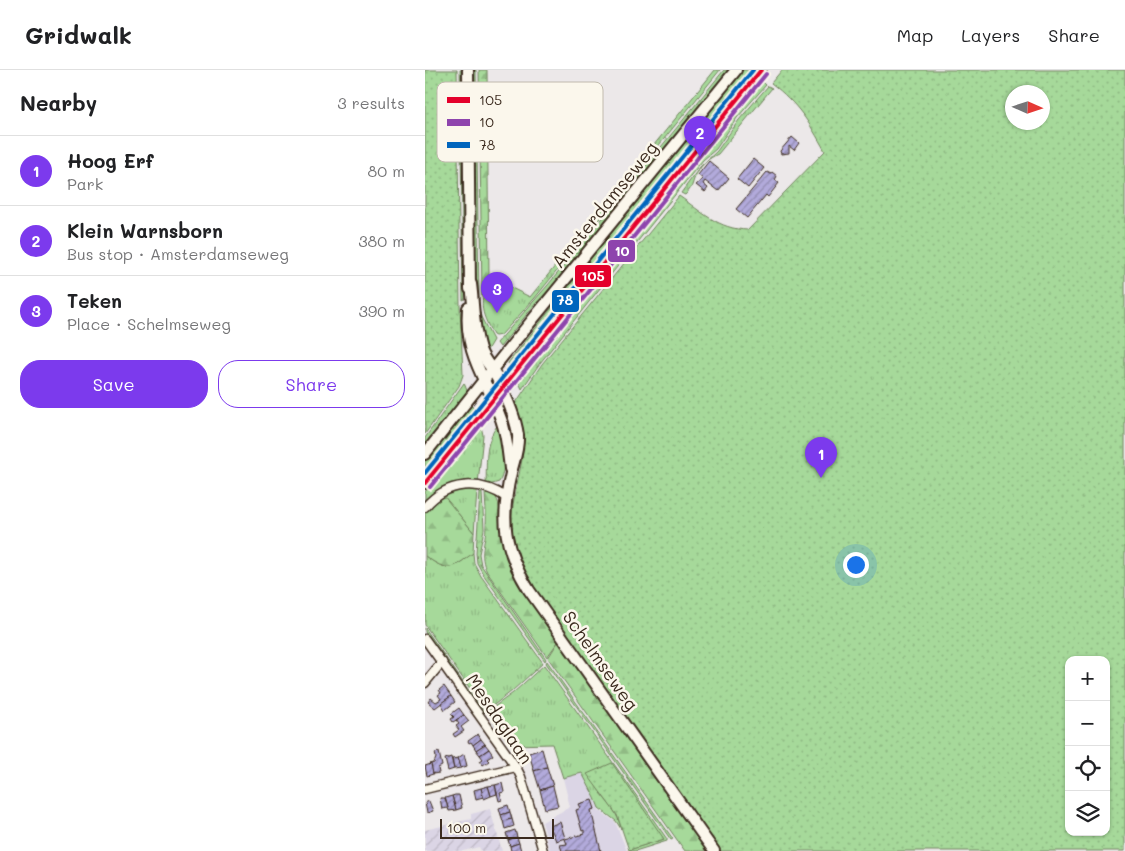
<!DOCTYPE html>
<html lang="en">
<head>
<meta charset="utf-8">
<style>
  body { margin:0; font-family:Mali,sans-serif; background:#f6f6f6; color:#202124 }
  .controls { position:absolute; right:15px; bottom:15px; display:grid; overflow:hidden; border-radius:10px; box-shadow:0 1px 4px #0004 }
  .controls button { width:45px; height:45px; display:grid; place-items:center; padding:0; border:0; border-bottom:1px solid #e0e0e0; background:#fff; color:#202124; font:25px sans-serif }
  .compass { position:absolute; left:580px; top:15px; width:45px; height:45px; border-radius:50%; background:#fff; box-shadow:0 1px 4px #0004; rotate:93deg }
  .scale { position:absolute; left:15px; bottom:12px; width:114px; box-sizing:border-box; padding-left:5px; border:2px solid #3b2a1e; border-top:0; font-size:14px; line-height:18px; white-space:nowrap; color:#3b2a1e; -webkit-text-stroke:4px #fbf7ec; paint-order:stroke }
  .you { position:absolute; left:430px; top:494px; width:18px; height:18px; margin:-12px; border:4px solid #fff; border-radius:50%; background:#1a73e8; box-shadow:0 0 0 8px #1a73e833 }
  .badge { display:grid; place-items:center; width:32px; height:32px; border-radius:50%; background:#7c3aed; color:#fff; font-size:16px; font-weight:700 }
  .pin { position:absolute; translate:-50% -41px; filter:drop-shadow(0 1px 2px #0008) }
  .pin::after { content:''; position:absolute; top:26px; width:18px; height:15px; background:inherit; clip-path:polygon(0 0,100% 0,50% 100%) }
  .list { margin:0; padding:0; list-style:none }
  h2 { display:flex; justify-content:space-between; align-items:center; height:65px; margin:0; padding:0 20px; font-size:21px }
  h2 small { font-size:16px; font-weight:400; color:#757577 }
  .list li { display:grid; grid-template-columns:32px 1fr auto; gap:15px; align-items:center; box-sizing:border-box; height:70px; padding:0 20px; border-top:1px solid #e0e0e0 }
  .list b { display:block; font-size:19px; white-space:nowrap }
  .list p { margin:0; font-size:16px; white-space:nowrap; color:#757577 }
  .list em { font-size:16px; font-style:normal; color:#757577 }
  .actions { display:flex; gap:10px; padding:15px 20px }
  .actions a { flex:1; padding:11px 0; border:1px solid #7c3aed; border-radius:20px; text-align:center; font-size:18px; color:#7c3aed }
  .actions .main { background:#7c3aed; color:#fff }
  .icon { flex:none; width:28px; height:28px; fill:none; stroke:currentColor; stroke-width:2; stroke-linecap:round; stroke-linejoin:round }
  .map { position:relative; flex:none; width:700px; height:781px; overflow:hidden }
  header { display:flex; align-items:center; gap:30px; box-sizing:border-box; height:70px; padding:0 25px; background:#fff; border-bottom:1px solid #e0e0e0 }
  header strong { font-size:24px }
  nav { display:flex; gap:28px; margin-inline-start:auto; font-size:18px }
  main { display:flex }
  aside { flex:1; background:#fff }
  .map>svg:first-child { display:block }
  .built { fill:#dbd5e5 }
  .industrial { fill:url(#industrial-furrows) }
  .grass { fill:url(#grass-tufts); stroke:#70825c }
  .forest { fill:url(#forest-firs); stroke:#70825c }
  .park { fill:url(#park-dots); stroke:#70825c; fill-rule:evenodd }
  .building { fill:url(#building-hatch); stroke:#3b2a1e }
  .lines { fill:none; stroke-linecap:round; stroke-linejoin:round }
  .minor-casing { stroke:#3b2a1e; stroke-width:11 }
  .major-casing { stroke:#3b2a1e; stroke-width:14 }
  .minor { stroke:#fbf7ec; stroke-width:8 }
  .major { stroke:#fbf7ec; stroke-width:10 }
  .bus-1-casing { stroke:#fbf7ec; stroke-width:8 }
  .bus-2-casing { stroke:#fbf7ec; stroke-width:8 }
  .bus-3-casing { stroke:#fbf7ec; stroke-width:8 }
  .bus-1 { stroke:#e4002b; stroke-width:4 }
  .bus-2 { stroke:#8e44ad; stroke-width:4 }
  .bus-3 { stroke:#0065bd; stroke-width:4 }
  .labels { text-anchor:middle; stroke-width:5; stroke-linejoin:round; paint-order:stroke }
  .street-label { font-size:18px; fill:#3b2a1e; stroke:#fbf7ec }
  .key { fill:#fbf7ec; stroke:#c1baae; stroke-width:1 }
  .key-label { font-size:14px; fill:#3b2a1e }
  .line-badge { stroke:#fbf7ec; stroke-width:2 }
  .badge-label { font-size:14px; text-anchor:middle; font-weight:bold; fill:#fff }
</style>
</head>
<body>
<header>
<strong>Gridwalk</strong>
<nav><a>Map</a><a>Layers</a><a>Share</a></nav>
</header>
<main>
<aside>
<h2>Nearby<small>3 results</small></h2>
<ul class="list">
<li><span class="badge">1</span><div><b>Hoog Erf</b><p>Park</p></div><em>80 m</em></li>
<li><span class="badge">2</span><div><b>Klein Warnsborn</b><p>Bus stop · Amsterdamseweg</p></div><em>380 m</em></li>
<li><span class="badge">3</span><div><b>Teken</b><p>Place · Schelmseweg</p></div><em>390 m</em></li>
</ul>
<div class="actions"><a class="main">Save</a><a>Share</a></div>
</aside>
<div class="map">
<svg width="700" height="781" viewBox="0 0 700 781">
  <defs>
    <pattern id="industrial-furrows" width="10" height="10" patternUnits="userSpaceOnUse" patternTransform="scale(1.25)"><rect width="10" height="10" fill="#dbd5e5"/><path d="M-1 1l2-2M0 10L10 0M9 11l2-2" fill="none" stroke="#bdb7c4"/></pattern>
    <pattern id="grass-tufts" width="24" height="20" patternUnits="userSpaceOnUse" patternTransform="scale(1.25)"><rect width="24" height="20" fill="#a6d99a"/><path d="M3 7l-1-3M5 7V3M7 7l1-3M15 17l-1-3M17 17v-4M19 17l1-3" fill="none" stroke="#90ba84"/></pattern>
    <pattern id="forest-firs" width="22" height="20" patternUnits="userSpaceOnUse" patternTransform="scale(1.25)"><rect width="22" height="20" fill="#a6d99a"/><path d="M5 1l3.5 6h-7zM16 11l3.5 6h-7z" fill="#90ba84"/></pattern>
    <pattern id="park-dots" width="8" height="8" patternUnits="userSpaceOnUse" patternTransform="scale(1.25)"><rect width="8" height="8" fill="#a6d99a"/><path d="M2 2h.1M6 6h.1" fill="none" stroke="#90ba84" stroke-width="1.8" stroke-linecap="round"/></pattern>
    <pattern id="building-hatch" width="6" height="6" patternUnits="userSpaceOnUse" patternTransform="scale(1.25)"><rect width="6" height="6" fill="#b2aadb"/><path d="M-1 1l2-2M0 6l6-6M5 7l2-2" fill="none" stroke="#928bb1"/></pattern>
  </defs>
  <rect width="100%" height="100%" fill="#ece8e9"/>
  <filter id="ink" filterUnits="userSpaceOnUse"><feTurbulence type="fractalNoise" baseFrequency=".02" numOctaves="2"/><feDisplacementMap in="SourceGraphic" scale="10" xChannelSelector="R" yChannelSelector="G"/><feConvolveMatrix kernelMatrix="1 2 1 2 8 2 1 2 1" color-interpolation-filters="sRGB"/></filter>
  <g filter="url(#ink)">
    <polygon class="built" points="157,703 170,728 174,740 190,752 202,781 125,781 117,752 145,737 138,708"/>
    <polygon class="industrial" points="65,739 77,781 56,781 54,777 38,781 0,781 0,760 46,749 46,744"/>
    <g class="grass">
      <path d="M290,0H295L109,229L76,265L70,266L68,265C55,240 54,234 64,207L105,227Z"/>
      <polygon points="299,0 306,0 143,200 112,232 75,277 72,273 123,215"/>
      <polygon points="316,0 322,0 327,5 86,299 83,293 156,201 191,154"/>
      <polygon points="337,11 341,15 312,48 291,79 278,90 115,293 97,319 92,308 95,308"/>
      <path d="M343,16L347,18L293,84C284,88 277,94 272,103C266,113 270,115 260,125L256,123L275,97L292,81L314,50Z"/>
      <polygon points="52,237 54,237 56,247 68,270 62,280 57,273"/>
      <polygon points="39,313 43,323 0,376 0,368"/>
      <polygon points="46,334 49,340 0,402 0,391"/>
      <path d="M56,356L58,365L53,414C29,411 16,414 0,432V422Z"/>
      <path d="M72,356C80,367 82,401 74,412L64,415L61,414C62,394 59,373 72,356Z"/>
      <polygon points="37,419 52,421 49,463 18,425"/>
      <polygon points="55,423 57,423 59,459 54,484 56,495 121,589 120,591 58,504 52,493 51,483"/>
      <path d="M48,483L49,493L56,506L118,593L87,621L61,641L0,555V486C24,503 27,499 48,483Z"/>
      <polygon points="0,558 59,642 57,643 0,562"/>
      <polygon points="122,591 136,611 248,769 246,770 121,593"/>
      <path d="M119,595L242,769V771L210,781H204V780L239,769L175,723C185,735 193,743 196,759L191,751L174,738L170,728L157,703L138,708L127,674L86,675L62,642L88,623Z"/>
    </g>
    <g class="forest">
      <polygon points="35,0 39,0 41,198 40,229 38,230"/>
      <polygon points="47,0 51,0 54,231 52,231 49,164"/>
      <polygon points="54,0 62,0 64,207 57,226"/>
      <path d="M60,422C81,422 73,456 77,471C88,509 112,537 135,569L122,587L62,502C53,484 61,473 61,455C62,444 60,433 60,422Z"/>
      <path d="M18,425L49,463L48,483C27,499 24,503 0,486V442Z"/>
      <polygon points="135,569 285,781 260,781 123,588"/>
    </g>
    <g class="park">
      <polygon points="0,0 32,0 35,237 38,305 34,316 0,364"/>
      <path d="M357,0H700V781H294L102,509C94,492 87,476 87,457C85,427 99,398 99,368C98,356 93,345 90,334L117,294L254,126C277,142 293,159 323,160L400,81C384,52 373,34 346,13ZM588,22H618V52H588ZM644,590H681V762H644Z"/>
      <polygon points="187,693 239,769 204,780 192,745 162,704"/>
    </g>
    <g class="building">
      <polygon points="367,67 374,73 369,80 364,76 364,83 356,84 355,81"/>
      <polygon points="328,89 339,98 323,118 312,109"/>
      <polygon points="284,91 304,108 293,121 280,111 278,114 283,118 280,122 271,115 278,109 273,105"/>
      <polygon points="342,102 346,104 347,102 352,106 350,110 354,113 343,127 341,125 322,148 311,139"/>
      <polygon points="19,616 26,626 10,638 3,632 6,628 11,632 16,629 13,625 16,623 14,620"/>
      <polygon points="26,626 30,632 20,640 16,633"/>
      <polygon points="34,638 39,645 28,652 26,649 29,647 26,644"/>
      <polygon points="39,645 44,651 36,657 39,661 30,667 28,664 34,660 31,656 34,654 31,650"/>
      <polygon points="53,664 56,669 48,675 46,672 44,673 43,671"/>
      <polygon points="56,669 60,674 51,680 48,675"/>
      <polygon points="60,674 64,679 55,685 51,680"/>
      <polygon points="64,679 68,685 62,689 64,691 58,695 55,691 58,689 55,685"/>
      <polygon points="117,679 122,697 109,701 104,683"/>
      <polygon points="14,682 17,696 13,698 14,703 8,704 5,694 9,693 11,688 10,683"/>
      <polygon points="39,684 42,696 36,698 33,688"/>
      <polygon points="26,687 29,699 23,701 20,689"/>
      <polygon points="33,688 36,698 29,699 27,689"/>
      <polygon points="6,694 8,704 2,706 0,696"/>
      <polygon points="122,697 128,716 115,720 109,701"/>
      <polygon points="77,713 79,722 75,723 77,730 74,731 70,715"/>
      <polygon points="70,715 72,724 66,726 63,716"/>
      <polygon points="63,716 66,726 59,729 56,718"/>
      <polygon points="128,716 133,736 120,739 115,720"/>
      <polygon points="56,718 58,727 51,729 49,720"/>
      <polygon points="30,725 34,725 37,738 31,740 27,726"/>
      <polygon points="27,726 31,740 24,741 20,728"/>
      <polygon points="15,728 20,728 23,738 17,739"/>
      <polygon points="167,730 170,739 166,740 176,781 137,781 135,775 142,774 140,769 159,764 159,760 157,761 151,740 156,738 154,734"/>
      <polygon points="4,731 8,741 2,743 0,733"/>
      <polygon points="83,735 85,742 76,745 74,738"/>
      <polygon points="85,742 87,749 78,751 76,745"/>
      <polygon points="87,749 89,756 80,759 78,751"/>
      <polygon points="135,752 140,768 131,771 125,756"/>
      <polygon points="90,760 92,767 83,770 81,763"/>
      <polygon points="92,767 94,773 85,776 83,770"/>
      <polygon points="94,773 96,781 86,781 85,776"/>
    </g>
    <g class="lines">
      <g class="minor-casing">
        <g id="minor">
          <path d="M0,437C22,411 54,409 82,428"/>
          <polyline points="0,569 91,697 96,707 118,781"/>
          <polyline points="0,613 17,592"/>
          <polyline points="0,719 91,697"/>
        </g>
      </g>
      <g class="major-casing">
        <g id="major">
          <polyline points="43,0 45,219"/>
          <path d="M46,214C49,236 48,260 56,282C59,289 64,295 68,301C79,321 90,343 93,365C94,379 89,390 86,403C75,449 79,480 104,520L289,781"/>
          <path d="M43,238C39,285 61,308 76,349C82,365 83,382 85,399"/>
          <polyline points="0,384 78,286 311,0"/>
          <polyline points="0,413 336,0"/>
        </g>
      </g>
      <use href="#minor" class="minor"/>
      <use href="#major" class="major"/>
      <g class="bus-1-casing">
        <polyline id="bus-1" points="0,413 336,0"/>
      </g>
      <g class="bus-2-casing">
        <polyline id="bus-2" points="5,417 341,4"/>
      </g>
      <g class="bus-3-casing">
        <polyline id="bus-3" points="0,403 328,0"/>
      </g>
      <use href="#bus-1" class="bus-1"/>
      <use href="#bus-2" class="bus-2"/>
      <use href="#bus-3" class="bus-3"/>
    </g>
  </g>
  <g class="labels">
    <g class="street-label">
      <text transform="translate(180 135) rotate(-51)" y="6">Amsterdamseweg</text>
      <text transform="translate(175 591) rotate(55)" y="6">Schelmseweg</text>
      <text transform="translate(74 649) rotate(56)" y="6">Mesdaglaan</text>
    </g>
  </g>
  <rect x="12" y="12" width="166" height="80" rx="8" class="key"/>
  <rect x="22" y="27" width="23" height="6" fill="#e4002b"/>
  <rect x="22" y="49" width="23" height="7" fill="#8e44ad"/>
  <rect x="22" y="72" width="23" height="6" fill="#0065bd"/>
  <g class="key-label">
    <text x="54" y="35">105</text>
    <text x="54" y="57">10</text>
    <text x="54" y="80">78</text>
  </g>
  <g class="line-badge">
    <rect x="182" y="169" width="29" height="24" rx="5" fill="#8e44ad"/>
    <rect x="149" y="194" width="38" height="24" rx="5" fill="#e4002b"/>
    <rect x="126" y="219" width="29" height="24" rx="5" fill="#0065bd"/>
  </g>
  <g class="badge-label">
    <text x="197" y="186">10</text>
    <text x="168" y="211">105</text>
    <text x="140" y="235">78</text>
  </g>
</svg>
<div class="controls">
<button>+</button>
<button>−</button>
<button><svg class="icon" aria-label="locate" viewBox="0 0 24 24"><circle cx="12" cy="12" r="6"/><path d="M12 2v4M12 18v4M2 12h4M18 12h4"/></svg></button>
<button><svg class="icon" aria-label="layers" viewBox="0 0 24 24"><path d="M12 4l9 5-9 5-9-5zM3 14l9 5 9-5"/></svg></button>
</div>
<svg class="compass" viewBox="-18 -18 36 36"><path d="M0-13l5 13h-10z" fill="#e53935"/><path d="M0 13l5-13h-10z" fill="#757577"/></svg>
<div class="scale">100 m</div>
<div class="you"></div>
<div class="pin badge" style="left:396px;top:408px">1</div>
<div class="pin badge" style="left:275px;top:87px">2</div>
<div class="pin badge" style="left:72px;top:243px">3</div>
</div>
</main>
</body>
</html>
